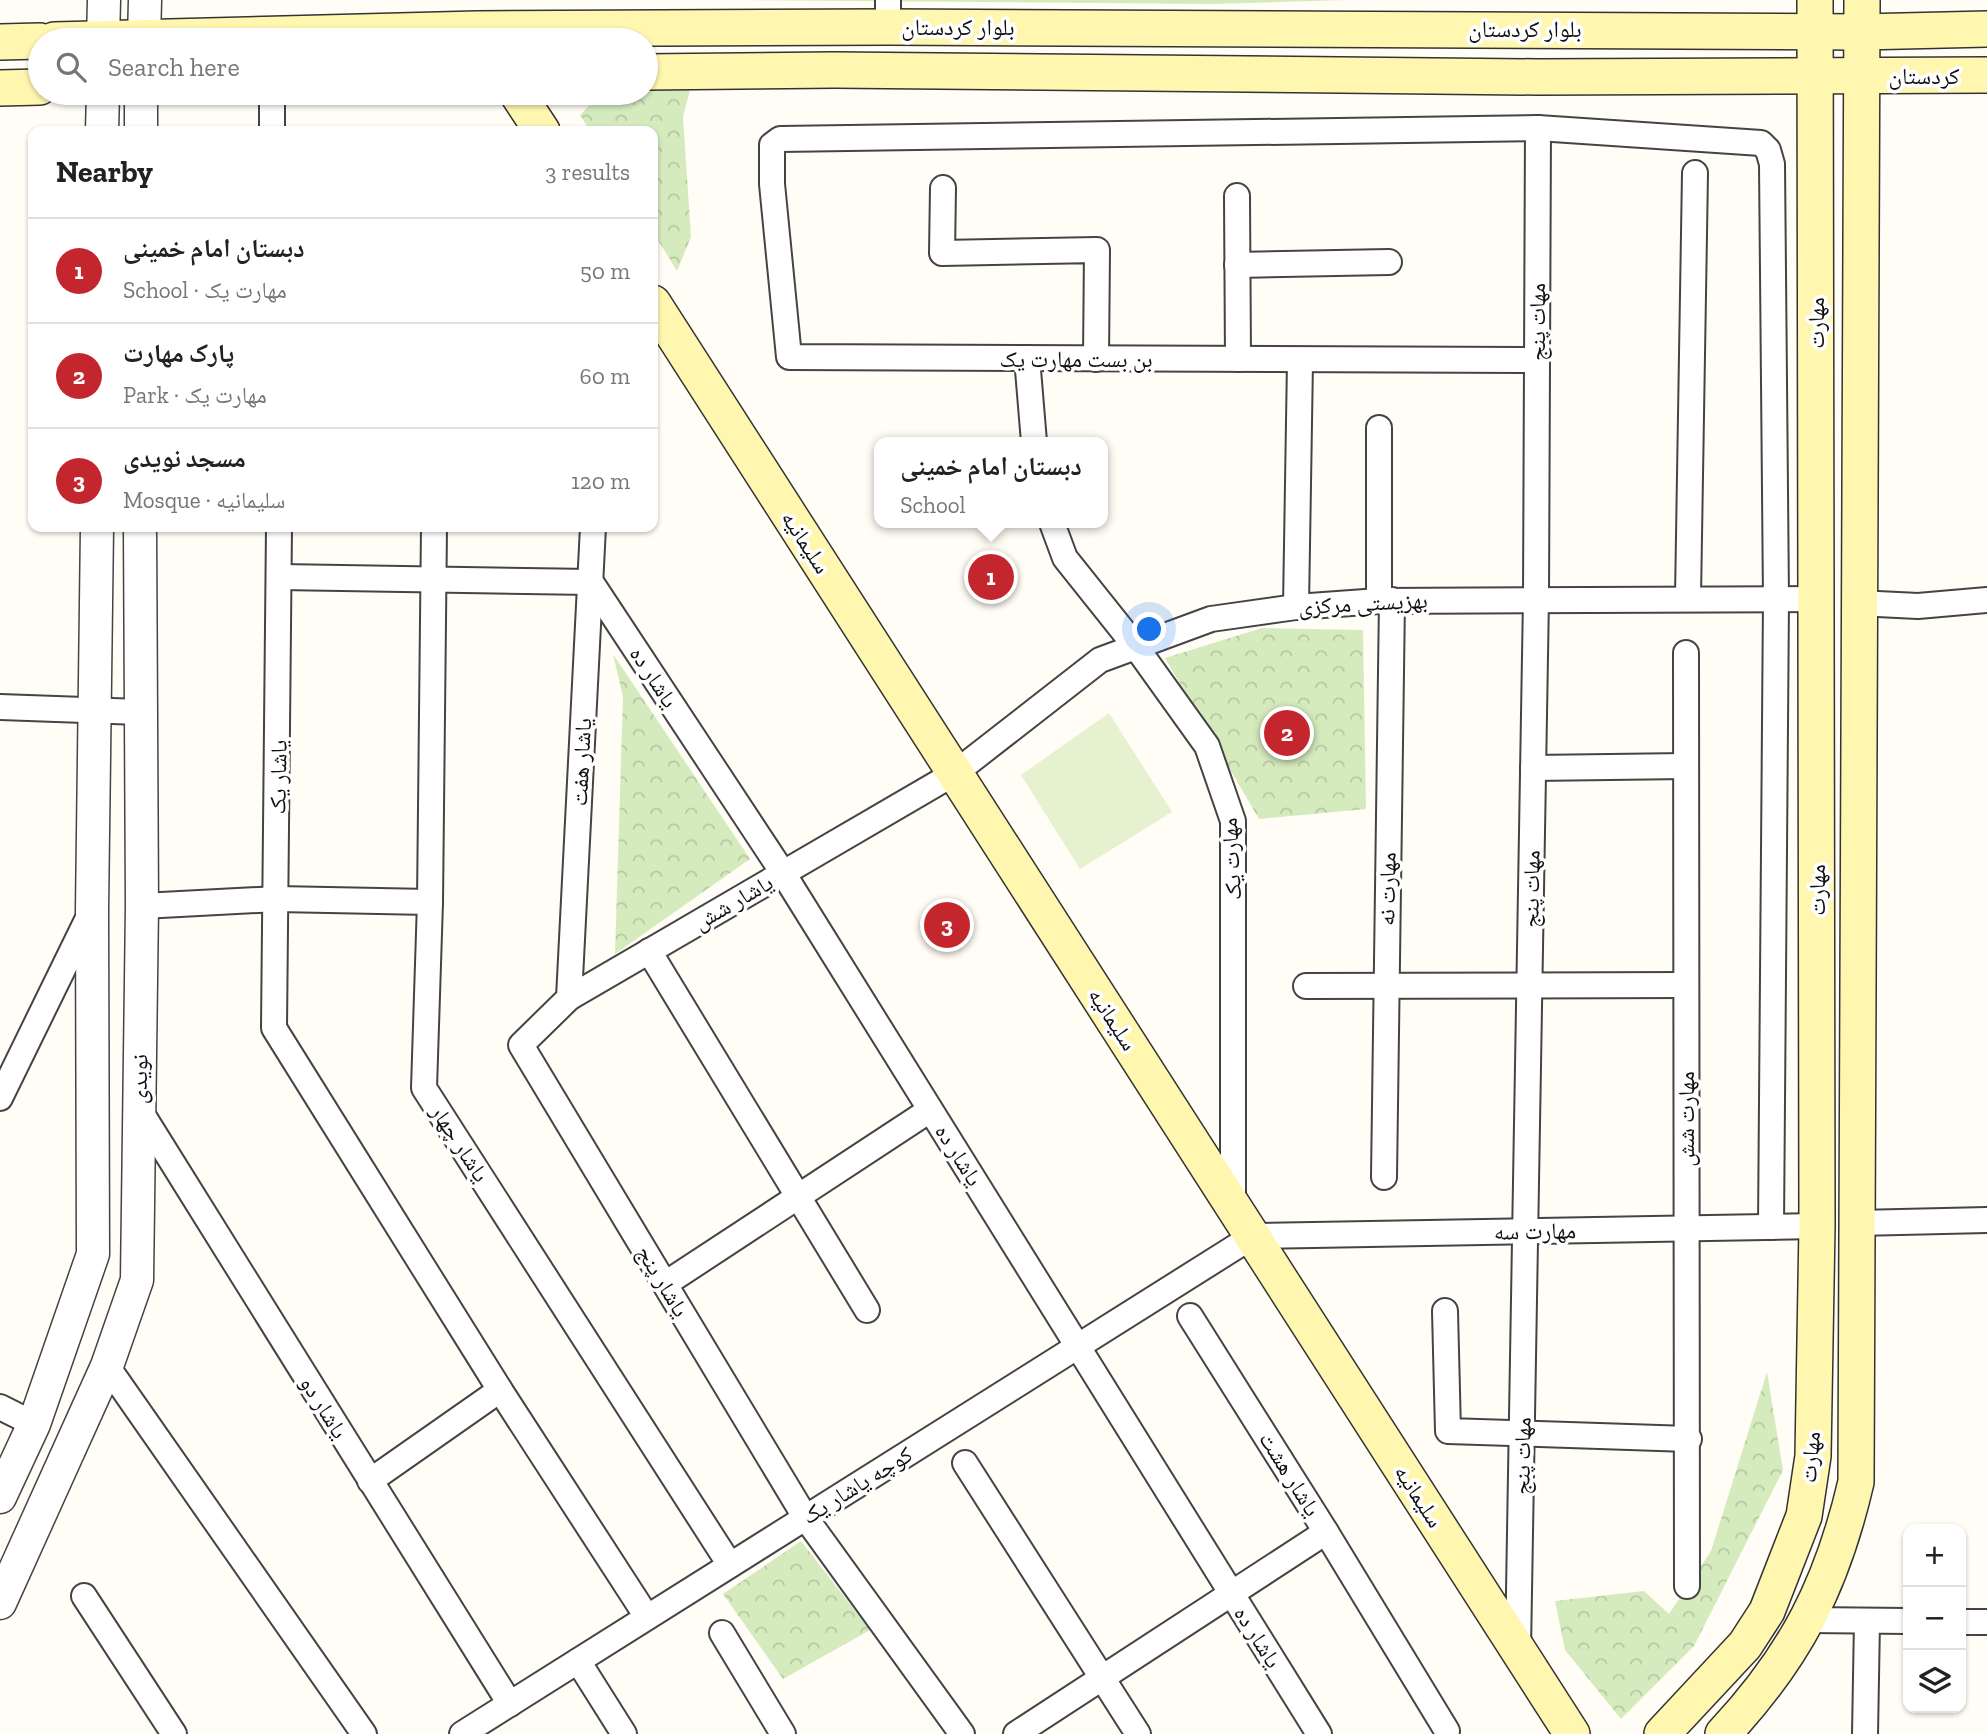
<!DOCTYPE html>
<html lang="en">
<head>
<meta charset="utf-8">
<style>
  body { margin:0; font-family:"Zilla Slab","Noto Naskh Arabic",serif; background:#f6f6f6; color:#222 }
  .controls { position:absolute; right:21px; bottom:21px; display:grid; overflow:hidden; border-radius:14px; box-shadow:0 2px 5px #0004 }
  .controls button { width:63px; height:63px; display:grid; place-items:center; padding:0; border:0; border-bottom:2px solid #e0e0e0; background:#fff; color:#222; font:35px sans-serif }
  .you { position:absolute; left:1150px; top:630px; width:24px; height:24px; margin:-18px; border:5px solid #fff; border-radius:50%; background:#1a73e8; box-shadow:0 0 0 10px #1a73e833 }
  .badge { display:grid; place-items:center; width:46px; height:46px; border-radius:50%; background:#c4262e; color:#fff; font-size:23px; font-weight:700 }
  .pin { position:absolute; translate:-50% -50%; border:4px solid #fff; box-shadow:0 2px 7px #0006 }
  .popup { position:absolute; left:874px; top:437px; width:234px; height:91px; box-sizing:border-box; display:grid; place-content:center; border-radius:14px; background:#fff; filter:drop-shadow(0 2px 5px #0005); font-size:23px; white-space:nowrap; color:#767676 }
  .popup b { font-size:26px; color:#222 }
  .popup::after { content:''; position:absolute; left:50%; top:100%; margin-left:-14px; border:14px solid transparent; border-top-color:#fff }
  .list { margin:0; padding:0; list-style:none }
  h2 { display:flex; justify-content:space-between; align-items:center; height:91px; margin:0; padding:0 28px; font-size:30px }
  h2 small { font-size:23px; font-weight:400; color:#767676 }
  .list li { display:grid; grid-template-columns:46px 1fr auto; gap:21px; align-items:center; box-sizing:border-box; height:105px; padding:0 28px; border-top:2px solid #e0e0e0 }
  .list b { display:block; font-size:26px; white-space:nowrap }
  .list p { margin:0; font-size:23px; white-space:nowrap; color:#767676 }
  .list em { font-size:23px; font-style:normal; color:#767676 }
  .icon { flex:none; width:38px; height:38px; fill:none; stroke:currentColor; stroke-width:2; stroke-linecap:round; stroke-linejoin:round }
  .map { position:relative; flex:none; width:1987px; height:1734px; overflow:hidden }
  .search { position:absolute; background:#fff; box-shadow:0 2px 5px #0004; left:28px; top:28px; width:630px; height:77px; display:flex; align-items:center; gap:18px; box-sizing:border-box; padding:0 24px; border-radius:38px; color:#767676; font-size:26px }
  .panel { position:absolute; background:#fff; box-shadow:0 2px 5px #0004; left:28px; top:126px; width:630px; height:406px; border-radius:14px }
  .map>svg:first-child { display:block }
  .park { fill:url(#park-crowns) }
  .pitch { fill:#e6f2cf }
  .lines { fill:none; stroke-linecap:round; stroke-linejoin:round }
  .minor-casing { stroke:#444; stroke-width:28 }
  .tertiary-casing { stroke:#444; stroke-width:35 }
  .secondary-casing { stroke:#333; stroke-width:38 }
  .minor { stroke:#fff; stroke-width:24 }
  .tertiary { stroke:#fff; stroke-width:32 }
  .secondary { stroke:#fff6b0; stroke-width:35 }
  .labels { text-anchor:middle; stroke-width:7; stroke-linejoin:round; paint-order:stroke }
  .street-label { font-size:23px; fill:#111; stroke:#fff }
</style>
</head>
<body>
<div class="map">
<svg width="1987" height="1734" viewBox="0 0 1987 1734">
  <defs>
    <pattern id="park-crowns" width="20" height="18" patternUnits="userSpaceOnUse" patternTransform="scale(1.75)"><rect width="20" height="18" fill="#d5ebbd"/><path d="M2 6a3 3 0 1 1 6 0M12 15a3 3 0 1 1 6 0" fill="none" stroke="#b6c8a1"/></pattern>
  </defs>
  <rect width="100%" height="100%" fill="#fffdf5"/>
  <g class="park">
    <polygon points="740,0 1346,0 1212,4"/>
    <polygon points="646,90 690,90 683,117 691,237 677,271 653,232 653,131 590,131 580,115 601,93 646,93"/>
    <polygon points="1262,628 1363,630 1366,809 1259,819 1165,658"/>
    <polygon points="613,654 750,859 615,954 623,697"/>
    <polygon points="1767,1372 1783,1470 1694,1646 1621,1719 1565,1650 1555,1601 1644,1591 1669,1614 1711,1551"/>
    <polygon points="801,1541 870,1630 783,1679 723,1594"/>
  </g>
  <polygon class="pitch" points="1109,713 1172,812 1080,869 1021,775"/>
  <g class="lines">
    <g class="minor-casing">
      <g id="minor">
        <polyline points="888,0 888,27"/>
        <polyline points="272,93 272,131"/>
        <polyline points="943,188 942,253 1097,250 1096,359"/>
        <polyline points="1237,196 1238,359"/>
        <polyline points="1237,265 1389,262"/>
        <polyline points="1027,358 1034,442"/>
        <polyline points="1537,360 789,357 772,184 772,145 780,139 1538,128 1761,143 1768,150 1772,164 1776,599 1771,1227"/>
        <polyline points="1379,428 1379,601"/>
        <polyline points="1052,523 1065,558 1136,647 1207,746 1233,821 1233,1206"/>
        <polyline points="279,527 274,1028 500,1390 647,1617"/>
        <polyline points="434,527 430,902 424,1088 730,1565"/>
        <polyline points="280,577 591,582 783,873 1319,1734"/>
        <polyline points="1688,597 1695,173"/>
        <polyline points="1857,603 1918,606 1987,600"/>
        <polyline points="1296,607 1300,361"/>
        <polyline points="1686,653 1687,1586"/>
        <polyline points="0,707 140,712"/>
        <polyline points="1533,768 1686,766"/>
        <polyline points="142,906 277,899 430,902"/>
        <polyline points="649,951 867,1310"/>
        <polyline points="1306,986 1686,985"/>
        <polyline points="569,998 593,527"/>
        <polyline points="0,1098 90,914"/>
        <polyline points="139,1109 510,1704"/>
        <polyline points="1384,1177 1392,600"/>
        <polyline points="1857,1223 1987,1220"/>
        <polyline points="665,1284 930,1110"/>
        <polyline points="1445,1311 1448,1431 1689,1439"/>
        <polyline points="107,1366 364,1734"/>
        <polyline points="0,1407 34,1424"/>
        <polyline points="965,1463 1138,1734"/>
        <polyline points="370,1481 500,1390"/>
        <polyline points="1326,1532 1447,1731"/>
        <polyline points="84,1596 174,1734"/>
        <polyline points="1808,1620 1908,1621"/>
        <polyline points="1961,1622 1987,1622"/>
        <polyline points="722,1633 783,1734"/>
        <polyline points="1518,1650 1536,598 1538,128"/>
        <polyline points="578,1661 624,1734"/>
        <polyline points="462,1734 1253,1236 1817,1226"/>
        <polyline points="962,1734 805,1517 521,1045 569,998 955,773 1100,660 1211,619 1296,607 1379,601 1817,599"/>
        <polyline points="1016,1734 1326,1532 1190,1316"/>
        <polyline points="1865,1734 1867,1621"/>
      </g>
    </g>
    <g class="tertiary-casing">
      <g id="tertiary">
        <polyline points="103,40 104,0"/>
        <polyline points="144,40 145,0"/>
        <polyline points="102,131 103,93"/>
        <polyline points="141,131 141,93"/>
        <polyline points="0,1497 34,1424 93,1254 92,910 97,527"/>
        <polyline points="0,1603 107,1366 137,1280 142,906 140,527"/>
      </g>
    </g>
    <g class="secondary-casing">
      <g id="secondary">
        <polyline points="54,40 477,29 888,27 1861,32 1987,29"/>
        <polyline points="0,42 40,41"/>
        <polyline points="646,72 834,70 1538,77 1987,75"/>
        <polyline points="0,88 40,87"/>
        <polyline points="517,93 542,131"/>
        <polyline points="653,303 1572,1734"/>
        <polyline points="1662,1734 1745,1645 1767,1611 1804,1516 1813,1456 1817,1226 1815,0"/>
        <path d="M1723,1734C1796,1656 1832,1585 1856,1482L1862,0"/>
      </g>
    </g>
    <use href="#minor" class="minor"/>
    <use href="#tertiary" class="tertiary"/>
    <use href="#secondary" class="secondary"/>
  </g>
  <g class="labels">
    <g class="street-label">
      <text x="958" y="35">بلوار کردستان</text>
      <text x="1525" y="37">بلوار کردستان</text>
      <text x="1924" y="84">کردستان</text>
      <text transform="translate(1537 322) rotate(-90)" y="8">مهات پنج</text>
      <text transform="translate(1816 323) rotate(-90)" y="8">مهارت</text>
      <text x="1076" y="367">بن بست مهارت یک</text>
      <text transform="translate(806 542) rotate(57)" y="8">سلیمانیه</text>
      <text transform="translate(1363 603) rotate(-3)" y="8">بهزیستی مرکزی</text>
      <text transform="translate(654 677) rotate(57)" y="8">یاشار ده</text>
      <text transform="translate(581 762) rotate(-87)" y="8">یاشار هفت</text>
      <text transform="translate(278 777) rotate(-89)" y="8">یاشار یک</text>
      <text transform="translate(1231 859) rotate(-93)" y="8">مهارت یک</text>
      <text transform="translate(1387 889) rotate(-89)" y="8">مهارت نه</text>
      <text transform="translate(1531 889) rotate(-89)" y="8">مهات پنج</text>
      <text transform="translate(1817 890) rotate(-90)" y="8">مهارت</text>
      <text transform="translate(733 902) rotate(-30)" y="8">یاشار شش</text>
      <text transform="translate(1113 1019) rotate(57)" y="8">سلیمانیه</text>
      <text transform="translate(139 1079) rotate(-89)" y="8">نویدی</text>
      <text transform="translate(1686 1119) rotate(-90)" y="8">مهارت شش</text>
      <text transform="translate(460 1143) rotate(57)" y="8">یاشار چهار</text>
      <text transform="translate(959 1155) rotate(58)" y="8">یاشار ده</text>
      <text transform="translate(1535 1231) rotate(-1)" y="8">مهارت سه</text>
      <text transform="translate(663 1281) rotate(59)" y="8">یاشار پنج</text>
      <text transform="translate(324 1407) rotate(58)" y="8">یاشار دو</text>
      <text transform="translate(1522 1456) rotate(-89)" y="8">مهات پنج</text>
      <text transform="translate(1810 1457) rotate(-85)" y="8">مهارت</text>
      <text transform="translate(1290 1474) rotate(58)" y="8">یاشار هشت</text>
      <text transform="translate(857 1485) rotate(-32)" y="8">کوچه یاشار یک</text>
      <text transform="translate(1419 1496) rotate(57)" y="8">سلیمانیه</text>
      <text transform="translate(1258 1637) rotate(58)" y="8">یاشار ده</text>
    </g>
  </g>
</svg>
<div class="controls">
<button>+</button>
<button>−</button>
<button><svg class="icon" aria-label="layers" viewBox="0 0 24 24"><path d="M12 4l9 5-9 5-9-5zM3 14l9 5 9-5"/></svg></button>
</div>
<div class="you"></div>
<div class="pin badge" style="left:991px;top:577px">1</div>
<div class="popup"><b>دبستان امام خمینی</b>School</div>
<div class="pin badge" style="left:1287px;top:733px">2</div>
<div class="pin badge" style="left:947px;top:925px">3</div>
<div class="search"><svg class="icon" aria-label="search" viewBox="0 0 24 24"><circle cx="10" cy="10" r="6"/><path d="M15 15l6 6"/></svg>Search here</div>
<section class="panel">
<h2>Nearby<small>3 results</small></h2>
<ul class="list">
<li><span class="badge">1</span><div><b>دبستان امام خمینی</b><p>School · مهارت یک</p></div><em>50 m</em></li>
<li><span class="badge">2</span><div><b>پارک مهارت</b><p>Park · مهارت یک</p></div><em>60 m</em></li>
<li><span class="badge">3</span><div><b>مسجد نویدی</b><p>Mosque · سلیمانیه</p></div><em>120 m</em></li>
</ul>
</section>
</div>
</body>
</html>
